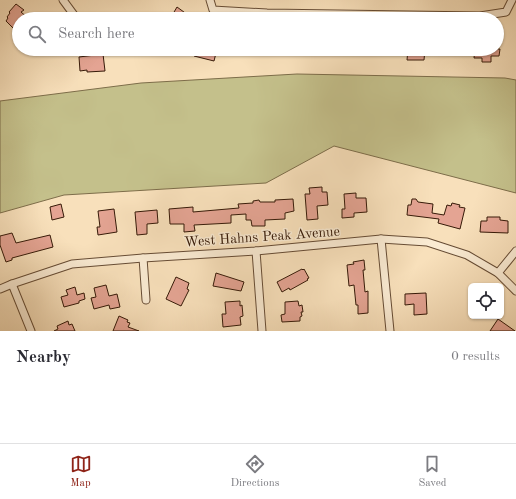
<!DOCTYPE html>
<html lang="en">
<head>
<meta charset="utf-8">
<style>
  body { margin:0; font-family:"Old Standard TT",serif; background:#f7f7f7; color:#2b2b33 }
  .controls { position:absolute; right:12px; bottom:12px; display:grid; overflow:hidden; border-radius:6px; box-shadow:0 1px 3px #0004 }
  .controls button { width:36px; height:36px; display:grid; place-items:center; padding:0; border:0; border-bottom:1px solid #e1e1e2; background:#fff; color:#2b2b33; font:20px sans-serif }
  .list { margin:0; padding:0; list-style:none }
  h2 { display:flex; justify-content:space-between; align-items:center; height:52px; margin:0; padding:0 16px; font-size:17px }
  h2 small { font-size:13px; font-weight:400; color:#7c7c81 }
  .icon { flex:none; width:22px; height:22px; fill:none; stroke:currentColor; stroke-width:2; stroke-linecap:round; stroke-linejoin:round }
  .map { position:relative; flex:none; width:516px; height:331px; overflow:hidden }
  .search { position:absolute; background:#fff; box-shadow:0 1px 3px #0004; left:12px; right:12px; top:12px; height:44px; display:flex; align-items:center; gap:10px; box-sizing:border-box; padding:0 14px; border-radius:22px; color:#7c7c81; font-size:15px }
  .sheet { height:112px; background:#fff }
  nav { display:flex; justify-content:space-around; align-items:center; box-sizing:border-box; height:56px; border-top:1px solid #e1e1e2; background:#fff; font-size:11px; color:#7c7c81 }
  nav a { display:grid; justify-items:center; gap:2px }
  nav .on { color:#8f2418 }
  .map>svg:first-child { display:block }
  .green { fill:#c4c08b; stroke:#7d6d4a }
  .building { fill:#e4a493; stroke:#361a08 }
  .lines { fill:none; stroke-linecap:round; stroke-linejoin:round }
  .minor-casing { stroke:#664c35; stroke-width:9 }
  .minor { stroke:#faebd3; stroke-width:7 }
  .labels { text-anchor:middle; stroke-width:3; stroke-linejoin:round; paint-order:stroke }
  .street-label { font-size:14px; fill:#361a08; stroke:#faebd3 }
</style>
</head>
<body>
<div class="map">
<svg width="516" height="331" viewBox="0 0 516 331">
  <rect width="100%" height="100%" fill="#f8e0bb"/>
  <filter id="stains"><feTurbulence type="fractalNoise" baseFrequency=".005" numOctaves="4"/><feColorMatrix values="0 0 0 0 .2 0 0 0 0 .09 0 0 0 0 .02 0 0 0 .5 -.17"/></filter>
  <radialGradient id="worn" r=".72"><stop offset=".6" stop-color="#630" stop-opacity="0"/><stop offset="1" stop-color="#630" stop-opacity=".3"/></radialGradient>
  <polygon class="green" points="297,74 505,78 516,80 516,193 334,146 266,183 64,195 0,213 0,101 141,83"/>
  <g class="building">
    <polygon points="16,4 24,10 21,12 29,19 19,19 19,34 6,21 8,18 7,17 10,13 9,12"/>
    <polygon points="177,7 188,15 195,19 170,19"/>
    <polygon points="195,49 217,49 214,61 194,56"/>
    <polygon points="330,49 357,49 356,55 330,54"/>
    <polygon points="408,49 425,49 424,60 407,60"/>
    <polygon points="475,49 500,49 499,56 491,56 491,62 482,62 482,58 474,58"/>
    <polygon points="103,54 105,71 87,72 87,70 80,71 79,57"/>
    <polygon points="322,187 322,192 327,192 328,205 317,206 318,219 307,220 305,194 310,194 309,188"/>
    <polygon points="356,193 356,198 366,198 367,212 354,213 354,217 342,218 342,209 345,209 344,194"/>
    <polygon points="293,199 294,211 285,213 285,219 265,220 265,226 252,226 251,220 246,220 246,214 231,215 231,223 194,225 195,231 184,232 184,224 170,224 169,209 193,207 193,212 239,208 238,204 253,203 253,201 259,200 260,202 275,202 275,200"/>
    <polygon points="412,199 416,199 418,202 433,204 432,213 444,215 447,205 451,206 452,203 460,205 459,207 465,208 460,229 438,223 439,219 407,215 408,205 411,205"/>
    <polygon points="61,204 64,217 52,220 50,207"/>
    <polygon points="114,209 117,232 98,235 97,227 100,227 98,211"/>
    <polygon points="157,210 158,223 147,224 147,234 137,235 135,212"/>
    <polygon points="487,217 500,217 500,220 508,221 508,233 480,232 481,221 487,221"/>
    <polygon points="12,233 16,243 50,235 53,247 12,258 12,260 6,262 0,245 0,236"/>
    <polygon points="364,260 365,270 363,270 365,292 368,291 368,313 358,314 358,305 356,305 354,285 349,286 347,265 354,264 353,262"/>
    <polygon points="302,269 303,270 304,269 309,278 307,279 308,280 290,290 289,288 282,292 277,282"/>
    <polygon points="216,273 244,282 241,291 213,286"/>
    <polygon points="176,277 189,283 187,289 189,290 181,306 166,299"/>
    <polygon points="106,285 109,296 117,294 120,307 110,309 109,305 94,309 91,298 96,297 94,288"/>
    <polygon points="75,287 77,295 84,293 85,299 79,301 79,303 64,307 61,297 68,295 66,290"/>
    <polygon points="426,293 427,314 414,315 414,304 405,305 405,294"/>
    <polygon points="240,301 240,306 242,305 243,316 240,317 241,325 223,327 222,314 226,314 225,302"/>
    <polygon points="298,301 299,306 302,305 303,312 301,312 302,316 300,317 300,321 282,322 281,315 285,314 285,302"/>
    <polygon points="119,316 128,320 127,322 130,323 128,327 139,331 113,331"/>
    <polygon points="498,319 515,331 490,331"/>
    <polygon points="68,321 69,325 72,324 75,331 54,331 58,329 57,326"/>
  </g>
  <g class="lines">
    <g class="minor-casing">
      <g id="minor">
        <polyline points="63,0 77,19"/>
        <polyline points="210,0 213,10 267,13 480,16 506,12 512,0"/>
        <polyline points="381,239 390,331"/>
        <polyline points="256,251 262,331"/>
        <polyline points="143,258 146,300"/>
        <polyline points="498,273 516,251"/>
        <polyline points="12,284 31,331"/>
        <polyline points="0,289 12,284 72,264 143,258 256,251 381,239 427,242 467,255 498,273 516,291"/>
      </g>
    </g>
    <use href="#minor" class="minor"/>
  </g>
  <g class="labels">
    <g class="street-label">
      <text transform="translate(262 236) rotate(-4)" y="5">West Hahns Peak Avenue</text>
    </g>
  </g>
  <rect width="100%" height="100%" filter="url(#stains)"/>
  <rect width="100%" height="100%" fill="url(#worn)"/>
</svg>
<div class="controls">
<button><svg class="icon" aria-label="locate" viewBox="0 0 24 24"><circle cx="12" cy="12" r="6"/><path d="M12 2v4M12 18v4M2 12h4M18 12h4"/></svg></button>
</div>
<div class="search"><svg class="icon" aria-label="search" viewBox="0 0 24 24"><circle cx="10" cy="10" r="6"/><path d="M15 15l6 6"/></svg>Search here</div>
</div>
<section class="sheet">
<h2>Nearby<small>0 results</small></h2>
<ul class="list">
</ul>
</section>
<nav>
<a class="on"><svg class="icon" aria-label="map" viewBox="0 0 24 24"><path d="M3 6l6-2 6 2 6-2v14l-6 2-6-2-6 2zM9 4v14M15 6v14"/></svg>Map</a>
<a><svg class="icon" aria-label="directions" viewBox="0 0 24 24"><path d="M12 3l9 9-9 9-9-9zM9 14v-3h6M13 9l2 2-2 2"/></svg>Directions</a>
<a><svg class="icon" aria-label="saved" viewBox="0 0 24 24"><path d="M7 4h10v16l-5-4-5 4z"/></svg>Saved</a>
</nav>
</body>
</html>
